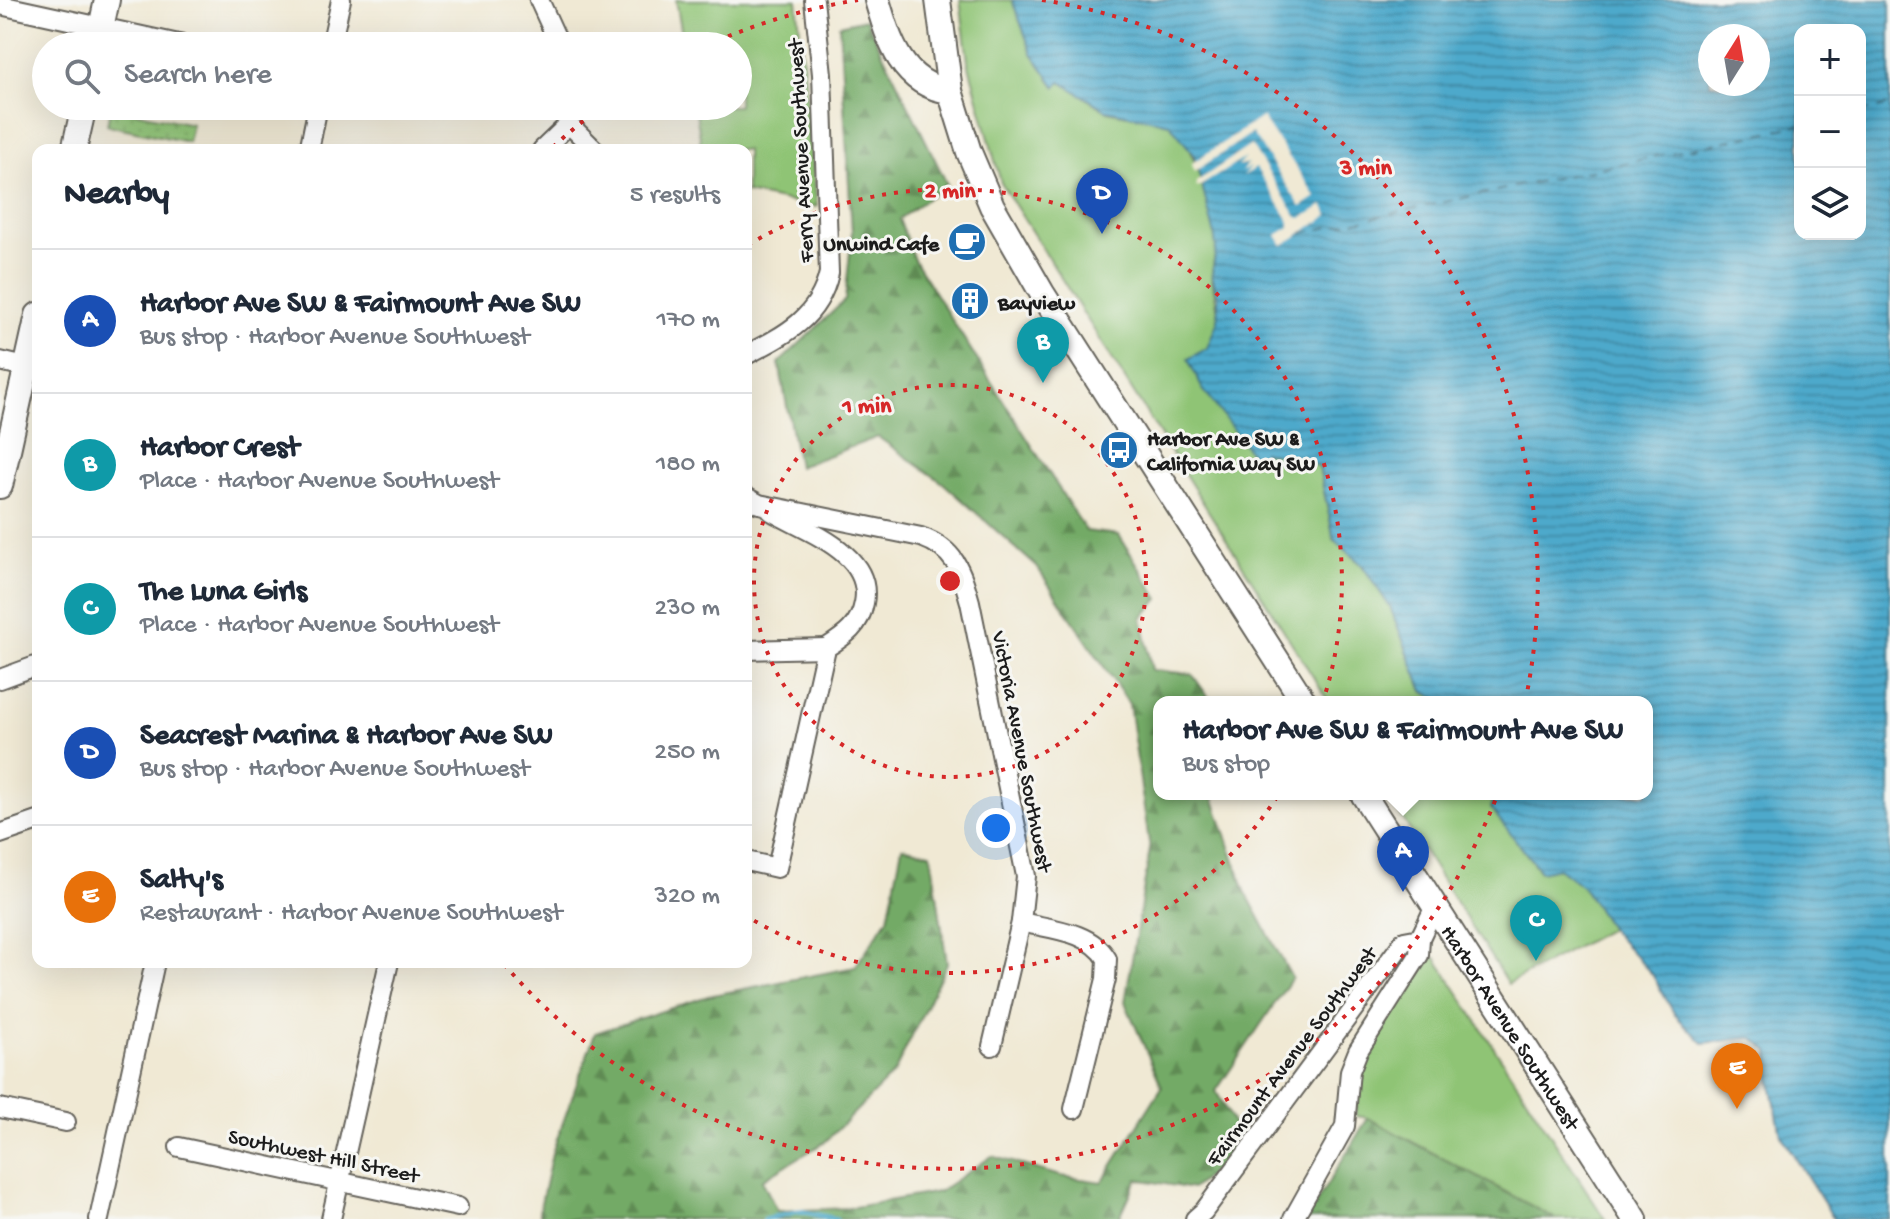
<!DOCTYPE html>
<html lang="en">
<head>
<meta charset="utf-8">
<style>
  body { margin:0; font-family:"Gochi Hand",sans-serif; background:#f2f2f3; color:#1f2937 }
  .controls { position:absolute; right:24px; top:24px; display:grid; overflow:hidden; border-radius:16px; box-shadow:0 8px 32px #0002 }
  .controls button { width:72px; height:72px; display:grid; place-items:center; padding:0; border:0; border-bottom:2px solid #e0e1e3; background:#fff; color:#1f2937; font:40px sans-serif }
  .compass { position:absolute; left:1698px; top:24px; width:72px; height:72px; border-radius:50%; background:#fff; box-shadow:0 8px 32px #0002; rotate:11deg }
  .you { position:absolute; left:996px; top:828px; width:28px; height:28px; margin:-20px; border:6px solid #fff; border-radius:50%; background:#1a73e8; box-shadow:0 0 0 12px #1a73e833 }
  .badge { display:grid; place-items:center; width:52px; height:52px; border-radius:50%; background:#1f6fb2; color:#fff; font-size:26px; font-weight:700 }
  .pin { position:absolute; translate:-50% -66px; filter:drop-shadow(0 2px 4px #0008) }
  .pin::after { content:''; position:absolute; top:42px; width:28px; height:24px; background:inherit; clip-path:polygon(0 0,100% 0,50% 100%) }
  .popup { position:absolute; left:1153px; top:696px; width:500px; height:104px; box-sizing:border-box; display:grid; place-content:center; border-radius:16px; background:#fff; filter:drop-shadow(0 2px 6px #0005); font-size:26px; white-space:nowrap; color:#747a83 }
  .popup b { font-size:30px; color:#1f2937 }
  .popup::after { content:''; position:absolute; left:50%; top:100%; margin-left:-16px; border:16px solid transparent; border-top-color:#fff }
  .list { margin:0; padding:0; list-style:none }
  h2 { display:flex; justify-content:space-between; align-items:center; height:104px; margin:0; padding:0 32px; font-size:34px }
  h2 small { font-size:26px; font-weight:400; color:#747a83 }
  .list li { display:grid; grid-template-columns:52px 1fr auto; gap:24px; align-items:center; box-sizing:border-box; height:144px; padding:0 32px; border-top:2px solid #e0e1e3 }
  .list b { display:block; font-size:30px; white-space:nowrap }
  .list p { margin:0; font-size:26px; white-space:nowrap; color:#747a83 }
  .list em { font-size:26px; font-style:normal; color:#747a83 }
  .icon { flex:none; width:44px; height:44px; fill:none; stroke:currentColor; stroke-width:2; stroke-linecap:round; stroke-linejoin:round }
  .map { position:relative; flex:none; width:1890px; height:1219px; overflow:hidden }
  .search { position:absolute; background:#fff; box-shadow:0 8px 32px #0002; left:32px; top:32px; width:720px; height:88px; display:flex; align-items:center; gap:20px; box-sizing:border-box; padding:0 28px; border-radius:44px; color:#747a83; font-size:30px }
  .panel { position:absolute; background:#fff; box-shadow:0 8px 32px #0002; left:32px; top:144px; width:720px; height:824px; border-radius:16px }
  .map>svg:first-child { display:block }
  .grass { fill:url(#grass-dots); stroke:#567048; stroke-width:2 }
  .forest { fill:url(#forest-firs); stroke:#486341; stroke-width:2 }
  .green { fill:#8fc475; stroke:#567048; stroke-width:2 }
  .water { fill:url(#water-rules); stroke:#346274; stroke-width:2; fill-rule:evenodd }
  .pier { fill:#f0e9d4 }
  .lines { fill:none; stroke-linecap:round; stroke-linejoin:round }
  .stream { stroke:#4da9cb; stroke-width:5 }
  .ferry { stroke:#325b6b; stroke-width:2; stroke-dasharray:10 8; stroke-linecap:butt }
  .minor-casing { stroke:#66645c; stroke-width:22 }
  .secondary-casing { stroke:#66645c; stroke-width:28 }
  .minor { stroke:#fff; stroke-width:18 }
  .secondary { stroke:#fff; stroke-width:24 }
  .ring { fill:none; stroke:#d62828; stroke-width:4; stroke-dasharray:4 8 }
  .labels { text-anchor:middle; stroke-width:6; stroke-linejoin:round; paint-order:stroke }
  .street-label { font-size:22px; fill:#1c1c1c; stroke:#f6f6f2 }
  .poi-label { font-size:22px; font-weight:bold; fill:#1c1c1c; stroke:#f6f6f2; text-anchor:start }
  .centre { fill:#d62828; stroke:#f6f6f2; stroke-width:4 }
  .ring-label { font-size:24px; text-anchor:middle; font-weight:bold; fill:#d62828; stroke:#f6f6f2; stroke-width:6; stroke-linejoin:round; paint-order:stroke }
</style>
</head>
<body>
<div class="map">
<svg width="1890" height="1219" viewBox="0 0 1890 1219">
  <defs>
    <pattern id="grass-dots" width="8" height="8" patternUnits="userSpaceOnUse" patternTransform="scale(2)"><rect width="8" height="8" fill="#8fc475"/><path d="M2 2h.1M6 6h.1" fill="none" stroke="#7ba865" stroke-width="1.8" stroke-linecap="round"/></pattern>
    <pattern id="forest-firs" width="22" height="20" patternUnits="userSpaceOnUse" patternTransform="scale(2)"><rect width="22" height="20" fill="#73aa66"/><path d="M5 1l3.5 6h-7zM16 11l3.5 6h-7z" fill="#5e8a53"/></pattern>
    <pattern id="water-rules" width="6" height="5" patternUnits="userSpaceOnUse" patternTransform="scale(2)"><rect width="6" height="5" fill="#4da9cb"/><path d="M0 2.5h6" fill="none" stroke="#3f89a4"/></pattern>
  </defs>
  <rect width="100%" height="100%" fill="#f6f6f2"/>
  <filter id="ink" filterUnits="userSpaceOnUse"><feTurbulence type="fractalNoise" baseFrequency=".0125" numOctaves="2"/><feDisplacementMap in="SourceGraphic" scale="16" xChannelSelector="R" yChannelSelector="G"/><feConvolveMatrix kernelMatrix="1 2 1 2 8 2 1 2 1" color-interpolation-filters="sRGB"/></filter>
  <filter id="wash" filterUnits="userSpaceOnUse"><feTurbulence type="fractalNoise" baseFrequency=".006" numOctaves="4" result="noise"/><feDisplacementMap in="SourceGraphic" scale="32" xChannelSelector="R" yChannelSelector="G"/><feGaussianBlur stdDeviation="1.8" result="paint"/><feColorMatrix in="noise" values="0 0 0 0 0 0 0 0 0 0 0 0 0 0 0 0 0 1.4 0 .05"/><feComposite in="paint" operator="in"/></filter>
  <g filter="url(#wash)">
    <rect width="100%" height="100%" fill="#f0e9d4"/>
    <polygon class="grass" points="111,107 192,124 188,142 107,125"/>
    <g class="forest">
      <polygon points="866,19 947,184 899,219 914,260 1086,531 1119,535 1159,599 1142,618 1152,670 1192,674 1212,702 1159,702 1159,794 1212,794 1245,891 1292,978 1216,1091 1245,1146 1192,1189 1137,1179 1119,1219 543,1219 539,1212 552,1153 595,1033 708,996 855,967 888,918 902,847 931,853 947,963 894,1073 825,1142 762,1180 777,1211 849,1208 938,1192 992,1156 1060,1176 1102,1182 1162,1087 1125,1002 1150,849 1129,704 1037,567 943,483 878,437 798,467 779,363 845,300 852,232 839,25"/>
      <polygon points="1368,1118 1556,1219 1306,1219"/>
    </g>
    <g class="green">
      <polygon points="676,0 797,0 817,207 746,193 746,150 702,150 695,106 738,106 738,46 684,46"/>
      <path d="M960,0H1012L1032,53L1055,86L1061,82C1079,88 1091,105 1108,111C1127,117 1152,115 1169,123C1192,134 1216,223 1216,247C1216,257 1211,268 1212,278C1214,293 1218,305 1218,320L1319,467L1334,539L1362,565L1390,607L1423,691L1443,702H1329L1001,183L968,62Z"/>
      <polygon points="1387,794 1493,794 1492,809 1540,872 1558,868 1583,887 1610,929 1508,984"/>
      <polygon points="1432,958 1436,958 1605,1219 1556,1219 1368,1118 1356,1116 1358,1075 1368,1047"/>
    </g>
    <path class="water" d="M1012,0H1890V1219H1834L1781,1135L1770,1078L1769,1051L1753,1038L1703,1043L1675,1015L1652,974L1610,929L1583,887L1558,868L1541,872L1491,809L1493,794H1647V702H1443L1423,691L1390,607L1362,565L1334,539L1319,467C1305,458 1279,455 1263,452L1262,458L1253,456L1202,388L1188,359L1207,348L1218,320V298L1212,275L1216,248L1214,232L1194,155L1169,123L1106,110L1061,82L1056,87L1032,53ZM1800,30H1860V234H1800ZM1710,36H1758V84H1710Z"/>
    <g class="pier">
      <polygon points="1262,117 1316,197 1301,207 1252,133 1194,172 1192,163"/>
      <polygon points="1251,145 1297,217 1302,218 1323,205 1329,215 1283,245 1277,235 1290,227 1290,222 1256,168 1243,176 1251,167 1241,172 1248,163 1237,166 1245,158 1197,188 1196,182"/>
    </g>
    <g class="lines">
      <polyline class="stream" points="764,1219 800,1211 836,1219"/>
      <g class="ferry">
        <polyline points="1860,112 1890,105"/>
        <polyline points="1302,233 1800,125"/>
      </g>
    </g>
  </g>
  <g filter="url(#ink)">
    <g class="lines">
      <g class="minor-casing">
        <g id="minor">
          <polyline points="539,0 560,46"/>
          <polyline points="0,5 188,46"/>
          <polyline points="331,46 341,0"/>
          <polyline points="569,124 595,150"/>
          <polyline points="309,150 318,106"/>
          <polyline points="542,150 569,124 570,106"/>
          <path d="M746,355C785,335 819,318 829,273L822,74L814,0"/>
          <polyline points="0,361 38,370"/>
          <path d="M746,497L759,504L921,537C955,549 961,570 970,602L1026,876L1021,922L992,1046"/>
          <polyline points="746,650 826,648"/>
          <polyline points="0,679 38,665"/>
          <polyline points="0,834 38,821"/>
          <path d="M746,861L777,868L826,648C845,636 860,626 864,603C874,553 805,531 771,511"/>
          <path d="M1021,922C1050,929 1091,931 1107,959L1106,979L1074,1109"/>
          <polyline points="0,1108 66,1122"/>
          <polyline points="179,1147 458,1207"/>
          <polyline points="99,1219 155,962"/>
          <polyline points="331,1219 389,962"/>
          <polyline points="1195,1219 1204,1211 1404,941 1420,938"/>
          <polyline points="1293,1219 1345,1126 1350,1071 1358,1051 1419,955 1420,938 1435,906"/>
        </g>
      </g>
      <g class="secondary-casing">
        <g id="secondary">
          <path d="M877,0C889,41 902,85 950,91"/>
          <polyline points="938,0 950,91 969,152 992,206 1042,293 1304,702"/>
          <polyline points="97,46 107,0"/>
          <polyline points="74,150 84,106"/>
          <polyline points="0,486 38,315"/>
          <path id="s1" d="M1363,794L1635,1219"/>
        </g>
      </g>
      <use href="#minor" class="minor"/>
      <use href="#secondary" class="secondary"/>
    </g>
  </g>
  <g class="ring">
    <circle cx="950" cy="581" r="196"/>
    <path d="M748 245A392 392 0 1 1 748 917"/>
    <path d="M553 147A588 588 0 0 1 600 108M706 46A588 588 0 0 1 858 0M1042 0A588 588 0 1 1 503 963"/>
  </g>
  <defs>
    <g id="cafe-disc" transform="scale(2)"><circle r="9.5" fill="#1f6fb2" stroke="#f6f6f2"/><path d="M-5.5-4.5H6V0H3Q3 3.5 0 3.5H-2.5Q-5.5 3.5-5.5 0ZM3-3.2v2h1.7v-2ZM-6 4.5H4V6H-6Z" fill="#fff"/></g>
    <g id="building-disc" transform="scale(2)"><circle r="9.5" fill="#1f6fb2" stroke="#f6f6f2"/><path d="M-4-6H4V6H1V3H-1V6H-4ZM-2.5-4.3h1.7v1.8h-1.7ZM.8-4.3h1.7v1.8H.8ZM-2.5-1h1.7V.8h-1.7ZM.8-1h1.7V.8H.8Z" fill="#fff"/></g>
    <g id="bus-disc" transform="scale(2)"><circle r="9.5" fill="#1f6fb2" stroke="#f6f6f2"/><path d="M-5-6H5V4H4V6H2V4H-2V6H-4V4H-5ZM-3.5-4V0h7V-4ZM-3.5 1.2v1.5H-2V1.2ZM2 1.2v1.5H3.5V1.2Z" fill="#fff"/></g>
  </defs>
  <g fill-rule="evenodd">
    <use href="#cafe-disc" x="967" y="242"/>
    <use href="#building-disc" x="970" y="301"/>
    <use href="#bus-disc" x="1119" y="450"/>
  </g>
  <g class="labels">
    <g class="street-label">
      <text transform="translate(799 151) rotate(-93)" y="8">Ferry Avenue Southwest</text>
      <text transform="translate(1024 751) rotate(79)" y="8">Victoria Avenue Southwest</text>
      <text dy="8" stroke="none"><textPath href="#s1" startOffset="276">Harbor Avenue Southwest</textPath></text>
      <text transform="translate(1290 1055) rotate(-53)" y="8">Fairmount Avenue Southwest</text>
      <text transform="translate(324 1154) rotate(12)" y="8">Southwest Hill Street</text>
    </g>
    <g class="poi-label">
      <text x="939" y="250" text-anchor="end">Unwind Cafe</text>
      <text x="998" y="309">Bayview</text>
      <text x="1147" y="445">Harbor Ave SW &amp;<tspan x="1147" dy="25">California Way SW</tspan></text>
    </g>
  </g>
  <circle cx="950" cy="581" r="12" class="centre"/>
  <g class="ring-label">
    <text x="1366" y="174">3 min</text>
    <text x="950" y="197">2 min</text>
    <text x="867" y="412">1 min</text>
  </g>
</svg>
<div class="controls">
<button>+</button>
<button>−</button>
<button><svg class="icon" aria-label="layers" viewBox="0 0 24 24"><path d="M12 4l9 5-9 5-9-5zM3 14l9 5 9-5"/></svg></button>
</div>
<svg class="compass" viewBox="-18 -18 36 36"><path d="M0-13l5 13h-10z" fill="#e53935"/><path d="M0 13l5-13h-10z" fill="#747a83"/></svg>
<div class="you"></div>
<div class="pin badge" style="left:1403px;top:892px;background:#1a4fb4">A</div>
<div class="popup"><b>Harbor Ave SW &amp; Fairmount Ave SW</b>Bus stop</div>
<div class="pin badge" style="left:1043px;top:383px;background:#0f9aa8">B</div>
<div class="pin badge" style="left:1536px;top:961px;background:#0f9aa8">C</div>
<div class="pin badge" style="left:1102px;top:234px;background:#1a4fb4">D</div>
<div class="pin badge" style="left:1737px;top:1109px;background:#e8710a">E</div>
<div class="search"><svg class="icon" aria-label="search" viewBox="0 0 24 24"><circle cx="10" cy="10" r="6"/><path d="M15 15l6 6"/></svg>Search here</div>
<section class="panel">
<h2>Nearby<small>5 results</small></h2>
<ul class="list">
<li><span class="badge" style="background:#1a4fb4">A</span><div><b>Harbor Ave SW &amp; Fairmount Ave SW</b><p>Bus stop · Harbor Avenue Southwest</p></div><em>170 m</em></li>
<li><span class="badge" style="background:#0f9aa8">B</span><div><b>Harbor Crest</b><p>Place · Harbor Avenue Southwest</p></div><em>180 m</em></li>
<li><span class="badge" style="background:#0f9aa8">C</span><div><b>The Luna Girls</b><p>Place · Harbor Avenue Southwest</p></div><em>230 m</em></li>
<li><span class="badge" style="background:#1a4fb4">D</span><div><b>Seacrest Marina &amp; Harbor Ave SW</b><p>Bus stop · Harbor Avenue Southwest</p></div><em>250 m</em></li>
<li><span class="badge" style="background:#e8710a">E</span><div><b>Salty's</b><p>Restaurant · Harbor Avenue Southwest</p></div><em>320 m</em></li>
</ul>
</section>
</div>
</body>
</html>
